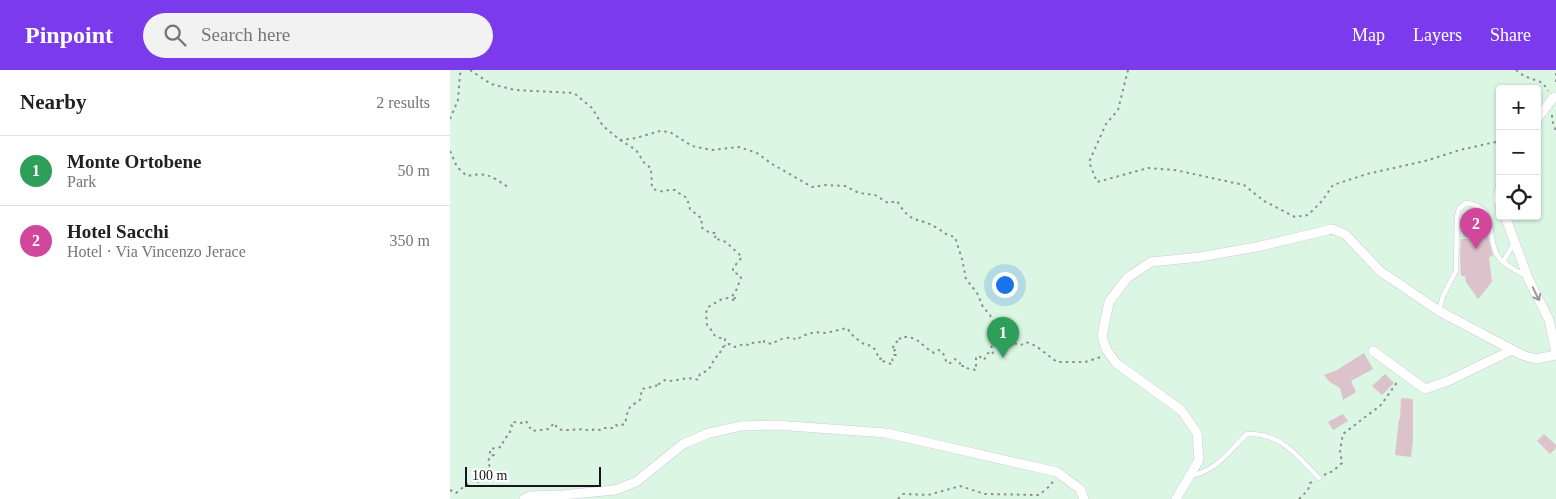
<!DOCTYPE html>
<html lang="en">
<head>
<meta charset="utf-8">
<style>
  body { margin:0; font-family:Georgia,serif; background:#f2f2f2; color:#202124 }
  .controls { position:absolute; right:15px; top:15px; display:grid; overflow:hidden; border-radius:5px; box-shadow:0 1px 4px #0004 }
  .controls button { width:45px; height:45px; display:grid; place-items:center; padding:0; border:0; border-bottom:1px solid #e0e0e0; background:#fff; color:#202124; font:25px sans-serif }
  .scale { position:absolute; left:15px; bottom:12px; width:136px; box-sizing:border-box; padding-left:5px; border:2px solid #17151d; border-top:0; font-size:14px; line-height:18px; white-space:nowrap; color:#17151d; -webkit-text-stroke:4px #fff; paint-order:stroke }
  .you { position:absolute; left:554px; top:214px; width:18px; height:18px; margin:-12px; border:4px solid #fff; border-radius:50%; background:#1a73e8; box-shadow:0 0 0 8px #1a73e833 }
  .badge { display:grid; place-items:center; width:32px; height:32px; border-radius:50%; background:#7c3aed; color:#fff; font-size:16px; font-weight:700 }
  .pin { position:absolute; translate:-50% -41px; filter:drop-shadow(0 1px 2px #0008) }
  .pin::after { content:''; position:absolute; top:26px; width:18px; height:15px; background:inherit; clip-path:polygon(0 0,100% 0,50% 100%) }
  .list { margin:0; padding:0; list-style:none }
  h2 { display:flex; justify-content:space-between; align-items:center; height:65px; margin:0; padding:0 20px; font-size:21px }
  h2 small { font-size:16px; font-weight:400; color:#757577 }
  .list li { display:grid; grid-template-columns:32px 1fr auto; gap:15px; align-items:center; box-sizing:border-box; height:70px; padding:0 20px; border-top:1px solid #e0e0e0 }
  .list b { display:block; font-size:19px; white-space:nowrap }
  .list p { margin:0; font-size:16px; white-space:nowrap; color:#757577 }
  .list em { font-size:16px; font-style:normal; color:#757577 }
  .icon { flex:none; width:28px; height:28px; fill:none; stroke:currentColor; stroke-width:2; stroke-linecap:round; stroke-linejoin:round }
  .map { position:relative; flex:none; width:1106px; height:429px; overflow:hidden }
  header { display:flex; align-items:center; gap:30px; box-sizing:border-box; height:70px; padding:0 25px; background:#7c3aed; color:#fff }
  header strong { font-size:24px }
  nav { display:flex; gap:28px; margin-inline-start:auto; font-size:18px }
  .search { width:350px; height:45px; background:#f2f2f2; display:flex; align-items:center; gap:12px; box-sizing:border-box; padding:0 18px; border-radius:28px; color:#757577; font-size:19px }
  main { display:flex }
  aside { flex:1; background:#fff }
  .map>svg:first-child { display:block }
  .green { fill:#dbf6e3; fill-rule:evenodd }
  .building { fill:#dcc2ca }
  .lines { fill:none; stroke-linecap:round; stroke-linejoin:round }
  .lane-casing { stroke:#cecae0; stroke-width:5.5 }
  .street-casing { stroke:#cecae0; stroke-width:10 }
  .path { stroke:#8e8d91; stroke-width:2; stroke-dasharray:2.5 4; stroke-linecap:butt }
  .lane { stroke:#fff; stroke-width:4.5 }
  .street { stroke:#fff; stroke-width:9 }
  .oneway { stroke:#979699 }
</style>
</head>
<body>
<header>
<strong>Pinpoint</strong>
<div class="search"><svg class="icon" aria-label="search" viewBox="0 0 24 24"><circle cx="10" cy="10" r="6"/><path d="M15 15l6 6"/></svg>Search here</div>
<nav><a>Map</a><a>Layers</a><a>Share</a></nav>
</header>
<main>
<aside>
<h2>Nearby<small>2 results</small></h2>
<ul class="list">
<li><span class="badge" style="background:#2e9e5b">1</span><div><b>Monte Ortobene</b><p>Park</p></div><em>50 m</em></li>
<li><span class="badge" style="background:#d1479c">2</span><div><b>Hotel Sacchi</b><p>Hotel · Via Vincenzo Jerace</p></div><em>350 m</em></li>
</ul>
</aside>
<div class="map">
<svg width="1106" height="429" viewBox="0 0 1106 429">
  <rect width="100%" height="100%" fill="#fbfbfb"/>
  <path class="green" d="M0,0H1106V429H0ZM1050,19H1087V146H1050Z"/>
  <g class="building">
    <polygon points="1025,139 1033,147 1043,186 1039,187 1042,212 1028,229 1016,212 1015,206 1011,206 1010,185 1011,169 1022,169 1012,145"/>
    <polygon points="914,283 923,299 901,311 906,322 893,330 890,318 880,312 874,305 887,300"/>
    <polygon points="935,304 944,313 932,325 922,316"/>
    <polygon points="951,328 963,329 963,370 961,387 945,385 949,349 950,349"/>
    <polygon points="893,344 898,351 883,360 878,352"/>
    <polygon points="1094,364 1106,375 1106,378 1100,384 1087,371"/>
  </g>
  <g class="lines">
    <g class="lane-casing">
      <g id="lane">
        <polyline points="1053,192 1064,173"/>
        <path d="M989,241L993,226L1006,201L1007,146L1009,139L1016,133C1048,136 1036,164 1047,185C1052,194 1067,201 1076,206"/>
        <path d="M741,406C769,399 778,382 797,364C832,363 846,385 869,408"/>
      </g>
    </g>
    <g class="street-casing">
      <g id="street">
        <polyline points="1087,49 1103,28 1106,27"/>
        <polyline points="1050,117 1048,129 1050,134"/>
        <polyline points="1055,146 1078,208 1099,250 1106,282"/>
        <polyline points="923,281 975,319 998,311 1062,280"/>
        <polyline points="74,429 80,426 112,425 165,420 186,412 233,374 259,363 291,356 326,355 436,363 607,402 630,419 634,429"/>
        <polyline points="726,429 749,390 747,363 731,340 666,293 656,279 652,266 659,232 677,208 701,192 750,187 811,176 882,159 895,164 930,201 989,241 1072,285 1086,289 1106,285"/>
      </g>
    </g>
    <g class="path">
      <path d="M20,0L41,14L65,20L124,23L142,38L153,56L170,70L186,68L210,61L220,62L242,76L262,80L289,77L307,83L322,94L362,117L376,115L395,116L409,123L425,125L438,133L447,131C462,156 468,146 487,158C496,163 493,164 505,167L512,189L516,209L527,223L533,237L540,245L547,261V266"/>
      <polyline points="678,0 668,40 656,54 639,92 647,112 698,98 725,100 794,115 814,131 845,147 858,145 872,131 883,115 917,104 975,91 1010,80 1050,71"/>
      <polyline points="1066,0 1074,6 1093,13 1098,21"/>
      <polyline points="1106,3 1106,16"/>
      <polyline points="1102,45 1102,50 1106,61"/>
      <polyline points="0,49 8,30 10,4 13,0"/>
      <path d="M170,70L186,80L195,94L201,98L202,118C213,125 217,118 225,120L227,122L237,128L240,139L252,149L251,157L260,163H265L267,165L264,168L276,172L292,187L283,198V202L290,205L291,208L285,223L281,227L285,228L286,231L278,228L272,229L258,237L256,243L257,255C264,261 262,269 275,268V276"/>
      <path d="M0,81L7,97L17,106C37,102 41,106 58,117"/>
      <polyline points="874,405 883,401 892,393 890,380 893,364 931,335 948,311"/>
      <path d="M0,420L6,423L21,411L28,412L35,406L40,407L42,403L38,392L40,386L44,385L40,383V379L51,377L55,368L59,365L62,356L61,355L63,352L71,353L76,351L82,361L99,359L104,353L108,359C119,362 129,357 140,361L145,359L150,360L153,358H164L166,355L168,356L175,354L178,340L181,336L190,330L192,319L206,316L208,312L209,314L215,310C226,313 236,305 248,310L250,304C265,299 260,290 270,284L271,278L279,274L285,277L294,274L299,275L301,273L310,272L314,270V272L322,274C330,269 338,265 347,270L352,266L365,262L376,263L397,258L404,267L414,274L422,276L426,281L429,289L433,288V291L441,294L443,293L442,288L444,285H446L445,280L443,281L442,280L445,273L448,271V268L452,269L454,267C470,267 471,276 484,283L489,280L493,283L496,291L499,294L505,289L510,293L509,296H515L516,298L526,300V287L529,286L534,290L538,283L541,285L543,283L541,278L547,266L555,271L571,275L576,272L586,276L607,292H635L651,287"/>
      <polyline points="448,429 453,424 478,425 510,416 535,424 589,425 601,415 604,409"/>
      <polyline points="849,429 858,420 860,413 864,411"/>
    </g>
    <use href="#lane" class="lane"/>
    <use href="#street" class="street"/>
  </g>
  <defs><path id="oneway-shaft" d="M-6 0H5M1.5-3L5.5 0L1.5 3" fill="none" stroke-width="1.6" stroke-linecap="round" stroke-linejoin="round" transform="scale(1.25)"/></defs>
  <use class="oneway" href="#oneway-shaft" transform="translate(1086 224) rotate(64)"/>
</svg>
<div class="controls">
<button>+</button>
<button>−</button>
<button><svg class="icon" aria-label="locate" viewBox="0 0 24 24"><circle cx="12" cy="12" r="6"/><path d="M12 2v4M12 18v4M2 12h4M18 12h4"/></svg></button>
</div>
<div class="scale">100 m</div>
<div class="you"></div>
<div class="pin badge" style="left:553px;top:288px;background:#2e9e5b">1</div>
<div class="pin badge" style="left:1026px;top:179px;background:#d1479c">2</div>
</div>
</main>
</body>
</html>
